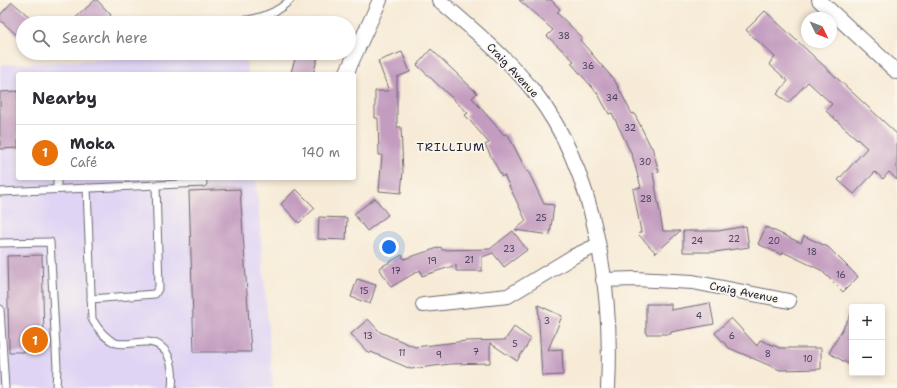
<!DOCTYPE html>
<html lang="en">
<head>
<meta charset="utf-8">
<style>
  body { margin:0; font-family:"Shantell Sans",sans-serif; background:#f7f7f7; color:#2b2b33 }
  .controls { position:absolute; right:12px; bottom:12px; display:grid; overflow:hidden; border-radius:4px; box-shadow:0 2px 6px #0003 }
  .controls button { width:36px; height:36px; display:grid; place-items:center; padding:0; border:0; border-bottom:1px solid #e1e1e2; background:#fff; color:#2b2b33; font:20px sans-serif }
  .compass { position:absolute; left:801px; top:12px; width:36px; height:36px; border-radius:50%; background:#fff; box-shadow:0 2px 6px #0003; rotate:133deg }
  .you { position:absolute; left:389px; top:247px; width:14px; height:14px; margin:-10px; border:3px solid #fff; border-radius:50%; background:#1a73e8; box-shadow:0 0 0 6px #1a73e833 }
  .badge { display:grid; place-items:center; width:26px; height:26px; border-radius:50%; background:#2563eb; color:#fff; font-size:13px; font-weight:700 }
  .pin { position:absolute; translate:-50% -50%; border:2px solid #fff; box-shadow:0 1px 4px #0006 }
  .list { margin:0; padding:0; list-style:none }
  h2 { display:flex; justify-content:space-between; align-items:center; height:52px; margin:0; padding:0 16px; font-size:17px }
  h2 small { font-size:13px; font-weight:400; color:#7c7c81 }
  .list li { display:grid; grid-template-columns:26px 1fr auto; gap:12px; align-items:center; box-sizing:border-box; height:56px; padding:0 16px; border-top:1px solid #e1e1e2 }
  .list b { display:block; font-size:15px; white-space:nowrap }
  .list p { margin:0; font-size:13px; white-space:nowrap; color:#7c7c81 }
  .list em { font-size:13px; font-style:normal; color:#7c7c81 }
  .icon { flex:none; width:22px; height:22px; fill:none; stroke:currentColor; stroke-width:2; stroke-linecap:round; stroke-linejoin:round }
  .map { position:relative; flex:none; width:897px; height:388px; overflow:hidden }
  .search { position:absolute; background:#fff; box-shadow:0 2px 6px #0003; left:16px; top:16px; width:340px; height:44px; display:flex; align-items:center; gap:10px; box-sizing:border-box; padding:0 14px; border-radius:22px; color:#7c7c81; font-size:15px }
  .panel { position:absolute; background:#fff; box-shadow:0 2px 6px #0003; left:16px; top:72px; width:340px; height:108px; border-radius:4px }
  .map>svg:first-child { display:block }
  .built { fill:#e0d4f4 }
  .building { fill:#c39cc0 }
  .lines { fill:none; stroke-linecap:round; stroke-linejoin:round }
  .service-casing { stroke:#6d6872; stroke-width:9 }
  .minor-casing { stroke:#6d6872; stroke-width:16 }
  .service { stroke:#fff; stroke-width:7 }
  .minor { stroke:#fff; stroke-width:14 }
  .labels { text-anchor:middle; stroke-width:3.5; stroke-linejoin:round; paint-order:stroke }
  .number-label { font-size:9px; fill:#4a405c }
  .street-label { font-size:11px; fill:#22223b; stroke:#fbf7ec }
  .neighbourhood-label { font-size:12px; letter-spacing:1px; fill:#22223b; stroke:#fbf7ec }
</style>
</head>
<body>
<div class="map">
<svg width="897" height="388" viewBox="0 0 897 388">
  <rect width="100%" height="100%" fill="#fbf7ec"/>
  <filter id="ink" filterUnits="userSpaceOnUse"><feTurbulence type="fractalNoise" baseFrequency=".025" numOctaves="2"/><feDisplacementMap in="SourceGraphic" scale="8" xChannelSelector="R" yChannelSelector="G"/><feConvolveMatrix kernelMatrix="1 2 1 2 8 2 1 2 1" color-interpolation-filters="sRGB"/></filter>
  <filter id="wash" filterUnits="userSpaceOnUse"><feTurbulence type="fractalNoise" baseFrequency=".012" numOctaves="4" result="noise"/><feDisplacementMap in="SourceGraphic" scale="16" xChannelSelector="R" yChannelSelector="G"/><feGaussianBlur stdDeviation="0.9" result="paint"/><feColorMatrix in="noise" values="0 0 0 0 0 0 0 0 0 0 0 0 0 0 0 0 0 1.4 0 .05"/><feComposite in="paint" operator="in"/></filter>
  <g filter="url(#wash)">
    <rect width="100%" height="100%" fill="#f7ebd7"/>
    <polygon class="built" points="219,53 246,53 248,74 18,74 18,178 256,178 273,388 0,388 0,65"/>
    <g id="blocks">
      <g class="building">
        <polygon points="95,0 97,0 111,15 103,23 70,23"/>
        <polygon points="519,0 551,0 560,9 557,13 582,37 580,40 615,81 632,114 634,113 651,147 652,147 659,172 653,173 663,231 680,231 656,253 638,234 641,232 633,189 641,187 632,155 612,113 609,114 598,94 571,63 574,61 547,36 553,30"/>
        <polygon points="12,2 32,19 29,23 23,23 23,30 18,36 0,20 0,15"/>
        <polygon points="765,11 897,134 897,180 889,172 883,179 875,172 854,194 838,180 867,148 826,111 832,104 808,82 788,103 777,94 788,81 769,64 775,57 746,30"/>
        <polygon points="431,49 477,93 472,98 504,135 507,133 527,172 528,171 544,204 554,205 550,235 515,230 526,221 504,175 502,177 485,145 489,143 465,115 468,113 417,65"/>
        <polygon points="402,52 410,72 397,77 397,127 401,127 403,171 401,193 379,191 382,155 379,155 378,118 375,118 375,91 389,91 378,61"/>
        <polygon points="297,53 319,53 313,74 299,74 291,72"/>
        <polygon points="18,91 18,148 0,149 0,92"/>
        <polygon points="240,189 251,352 194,352 189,191"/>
        <polygon points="296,189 315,208 299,223 281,204"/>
        <polygon points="375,198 388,215 367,231 354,214"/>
        <polygon points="319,217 347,218 346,240 318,239"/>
        <polygon points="746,226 749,247 715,252 683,252 683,231 718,231"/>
        <polygon points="766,227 801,243 804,236 828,247 858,277 843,292 821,270 783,252 782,255 758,244"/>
        <polygon points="513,231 527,250 504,267 493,253 482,257 482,271 456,271 456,265 422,276 420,270 391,287 379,268 402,255 404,259 441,247 442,250 490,249"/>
        <polygon points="42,255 44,336 29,337 29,352 9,352 7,256"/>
        <polygon points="357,279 376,285 370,304 351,297"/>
        <polygon points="710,303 714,324 671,332 671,334 646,334 646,304 671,304 671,310"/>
        <polygon points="538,305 562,316 548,350 562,349 563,375 542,376"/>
        <polygon points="852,312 852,366 829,353"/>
        <polygon points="731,318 757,346 760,340 780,348 821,348 821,369 780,370 729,348 715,333"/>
        <polygon points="368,319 380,332 415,347 466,341 505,340 514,327 531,339 517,361 490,343 490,363 450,364 411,369 371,352 369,354 351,334"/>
      </g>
    </g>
  </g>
  <g filter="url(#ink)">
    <use href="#blocks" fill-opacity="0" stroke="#6d6872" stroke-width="1"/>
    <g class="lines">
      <g class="service-casing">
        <g id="service">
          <path d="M191,23C225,21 264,26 290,0"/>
          <polyline points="57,178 57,189"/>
          <path d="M87,188L92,319C98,329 105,339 116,343C126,346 138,341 148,342C171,344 174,369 172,388"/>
          <polyline points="0,192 203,183"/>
          <polyline points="0,243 50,242 57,367 56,388"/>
          <polyline points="91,299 155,294 159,287 156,185"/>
          <polyline points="0,309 5,388"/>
        </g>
      </g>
      <g class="minor-casing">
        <g id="minor">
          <path d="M439,0C472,29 508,58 535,93C596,171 613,292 608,388"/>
          <polyline points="819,0 897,72"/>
          <polyline points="346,74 380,0"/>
          <polyline points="603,280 635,279 693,282 789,301"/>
          <polyline points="423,305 508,296 574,256 598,245"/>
        </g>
      </g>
      <use href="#service" class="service"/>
      <use href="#minor" class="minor"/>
    </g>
  </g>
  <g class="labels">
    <g class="number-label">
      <text x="564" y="39">38</text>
      <text x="588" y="69">36</text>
      <text x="612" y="101">34</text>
      <text x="630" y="131">32</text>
      <text x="645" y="165">30</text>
      <text x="646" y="202">28</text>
      <text x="541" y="221">25</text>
      <text x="734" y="242">22</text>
      <text x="697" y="244">24</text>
      <text x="774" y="244">20</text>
      <text x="509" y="252">23</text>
      <text x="812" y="255">18</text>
      <text x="469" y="263">21</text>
      <text x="432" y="264">19</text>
      <text x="396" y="274">17</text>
      <text x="841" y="278">16</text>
      <text x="364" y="294">15</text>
      <text x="699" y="319">4</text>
      <text x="547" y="324">3</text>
      <text x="368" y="339">13</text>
      <text x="732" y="339">6</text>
      <text x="515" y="347">5</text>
      <text x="476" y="355">7</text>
      <text x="402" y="356">11</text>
      <text x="768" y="357">8</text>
      <text x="439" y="358">9</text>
      <text x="808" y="362">10</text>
    </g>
    <g class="street-label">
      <text transform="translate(513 70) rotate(47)" y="4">Craig Avenue</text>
      <text transform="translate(744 292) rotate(11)" y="4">Craig Avenue</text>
    </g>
    <g class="neighbourhood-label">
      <text x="451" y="151">TRILLIUM</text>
    </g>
  </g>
</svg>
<div class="controls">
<button>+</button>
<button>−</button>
</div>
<svg class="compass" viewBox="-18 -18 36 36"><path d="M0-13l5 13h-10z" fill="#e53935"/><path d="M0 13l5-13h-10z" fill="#7c7c81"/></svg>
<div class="you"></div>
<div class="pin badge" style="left:35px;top:340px;background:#e8710a">1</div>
<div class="search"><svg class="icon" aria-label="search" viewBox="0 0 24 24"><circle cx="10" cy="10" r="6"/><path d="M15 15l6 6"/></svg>Search here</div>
<section class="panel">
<h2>Nearby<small></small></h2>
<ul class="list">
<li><span class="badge" style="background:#e8710a">1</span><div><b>Moka</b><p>Café</p></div><em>140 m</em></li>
</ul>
</section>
</div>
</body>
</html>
